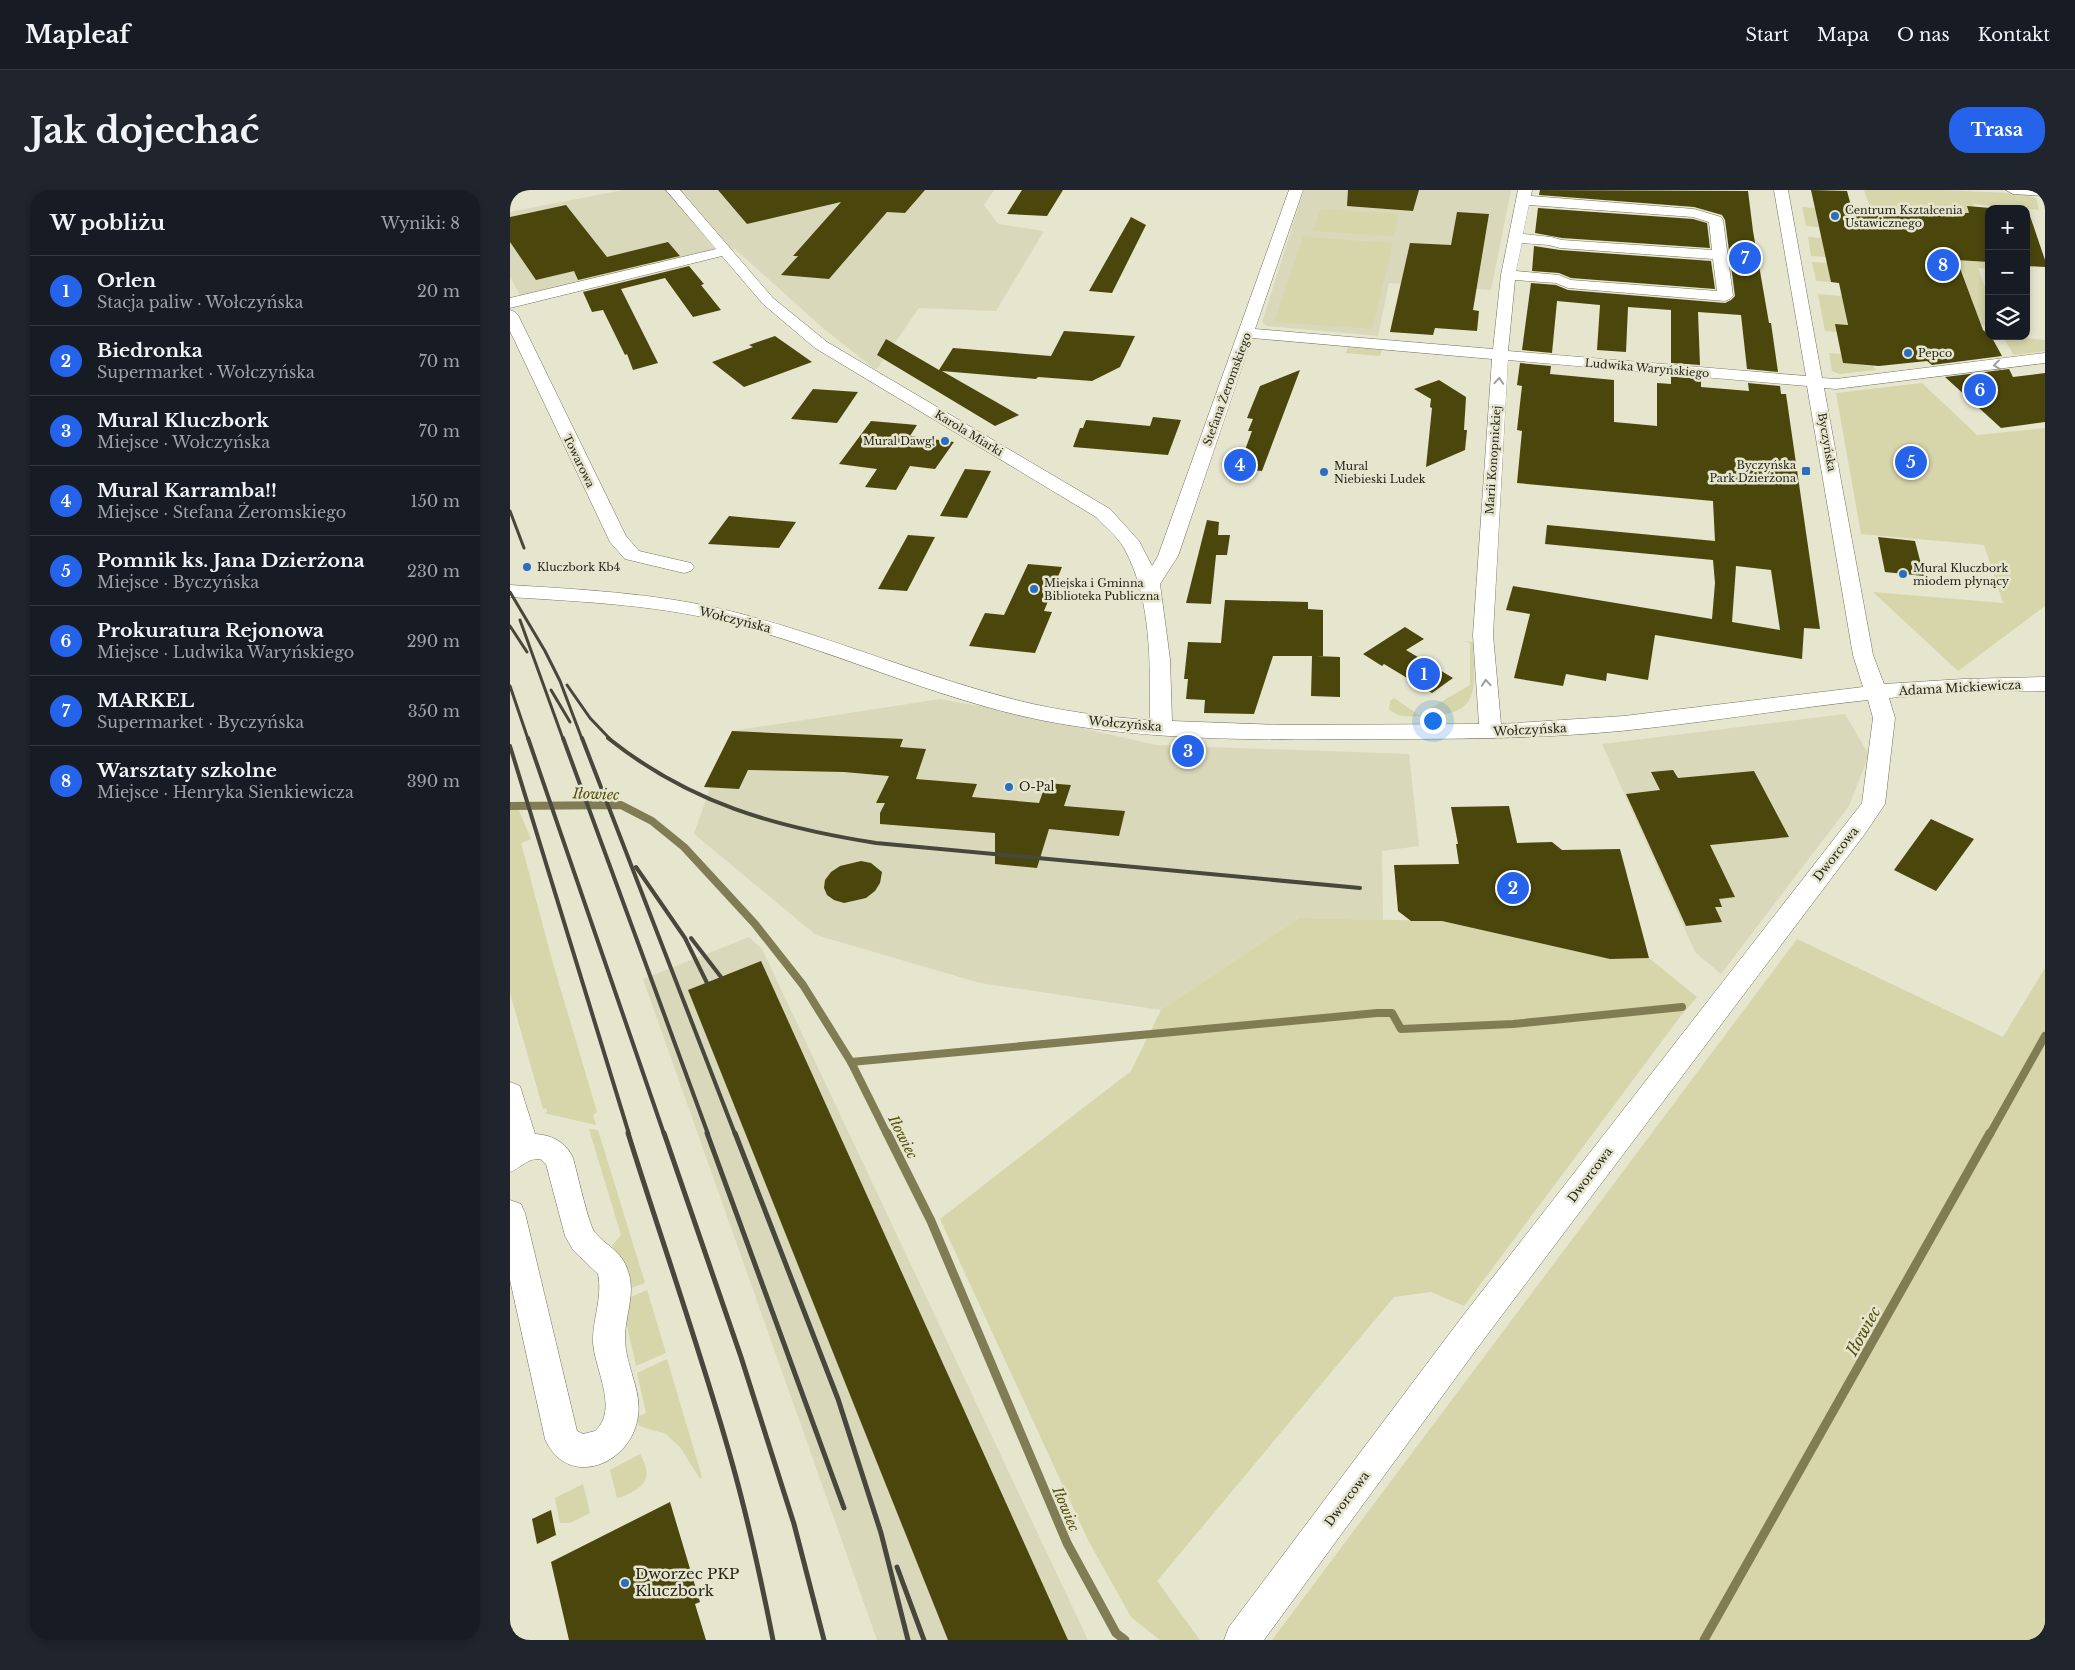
<!DOCTYPE html>
<html lang="pl">
<head>
<meta charset="utf-8">
<style>
  body { margin:0; font-family:"Libre Baskerville",serif; background:#20242c; color:#f1f3f6 }
  .controls { position:absolute; right:15px; top:15px; display:grid; overflow:hidden; border-radius:10px; box-shadow:0 2px 8px #0003 }
  .controls button { width:45px; height:45px; display:grid; place-items:center; padding:0; border:0; border-bottom:1px solid #363941; background:#171b24; color:#f1f3f6; font:25px sans-serif }
  .you { position:absolute; left:922px; top:530px; width:18px; height:18px; margin:-12px; border:4px solid #fff; border-radius:50%; background:#1a73e8; box-shadow:0 0 0 8px #1a73e833 }
  .badge { display:grid; place-items:center; width:32px; height:32px; border-radius:50%; background:#2563eb; color:#fff; font-size:16px; font-weight:700 }
  .pin { position:absolute; translate:-50% -50%; border:2px solid #fff; box-shadow:0 1px 5px #0006 }
  .list { margin:0; padding:0; list-style:none }
  h2 { display:flex; justify-content:space-between; align-items:center; height:65px; margin:0; padding:0 20px; font-size:21px }
  h2 small { font-size:16px; font-weight:400; color:#9ea1a6 }
  .list li { display:grid; grid-template-columns:32px 1fr auto; gap:15px; align-items:center; box-sizing:border-box; height:70px; padding:0 20px; border-top:1px solid #363941 }
  .list b { display:block; font-size:19px; white-space:nowrap }
  .list p { margin:0; font-size:16px; white-space:nowrap; color:#9ea1a6 }
  .list em { font-size:16px; font-style:normal; color:#9ea1a6 }
  .icon { flex:none; width:28px; height:28px; fill:none; stroke:currentColor; stroke-width:2; stroke-linecap:round; stroke-linejoin:round }
  .map { position:relative; flex:none; width:1535px; height:1450px; overflow:hidden; border-radius:20px }
  header { display:flex; align-items:center; gap:30px; box-sizing:border-box; height:70px; padding:0 25px; background:#171b24; border-bottom:1px solid #363941 }
  header strong { font-size:24px }
  nav { display:flex; gap:28px; margin-inline-start:auto; font-size:18px }
  .intro { display:flex; align-items:center; justify-content:space-between; box-sizing:border-box; height:120px; padding:0 30px }
  h1 { margin:0; font-size:35px }
  .button { padding:12px 22px; border-radius:20px; background:#2563eb; color:#fff; font-size:18px; font-weight:700 }
  main { display:flex; gap:30px; padding:0 30px }
  aside { flex:1; background:#171b24; border-radius:20px; box-shadow:0 2px 8px #0003 }
  .map>svg:first-child { display:block }
  .built { fill:#dad8bb }
  .green { fill:#d7d5aa }
  .lines { fill:none; stroke-linecap:round; stroke-linejoin:round }
  .stream-far1 { stroke:#807d54; stroke-width:8 }
  .stream { stroke:#807d54; stroke-width:9 }
  .building { fill:#4b460c; fill-rule:evenodd }
  .minor-casing { stroke:#72715d; stroke-width:1 }
  .minor { fill:#fff; fill-rule:evenodd }
  .rail-far2 { stroke:#47473b; stroke-width:3 }
  .rail-far1 { stroke:#47473b; stroke-width:4 }
  .rail { stroke:#47473b; stroke-width:5 }
  .oneway { stroke:#9d9d99 }
  .poi-dot { fill:#296ebf; stroke:#e6e5ce; stroke-width:2 }
  .labels { text-anchor:middle; stroke-width:5; stroke-linejoin:round; paint-order:stroke }
  .far-poi-label { font-size:11px; fill:#26261d; stroke:#e6e5ce; text-anchor:start }
  .far-street-label { font-size:11px; fill:#26261d; stroke:#e6e5ce }
  .street-label { font-size:12px; fill:#26261d; stroke:#e6e5ce }
  .poi-label { font-size:12px; fill:#26261d; stroke:#e6e5ce; text-anchor:start }
  .water-label { font-size:14px; font-style:italic; fill:#534e08; stroke:#e6e5ce }
  .near-poi-label { font-size:15px; fill:#26261d; stroke:#e6e5ce; text-anchor:start }
  .near-water-label { font-size:16px; font-style:italic; fill:#534e08; stroke:#e6e5ce }
</style>
</head>
<body>
<header>
<strong>Mapleaf</strong>
<nav><a>Start</a><a>Mapa</a><a>O nas</a><a>Kontakt</a></nav>
</header>
<div class="intro"><h1>Jak dojechać</h1><a class="button">Trasa</a></div>
<main>
<aside>
<h2>W pobliżu<small>Wyniki: 8</small></h2>
<ul class="list">
<li><span class="badge">1</span><div><b>Orlen</b><p>Stacja paliw · Wołczyńska</p></div><em>20 m</em></li>
<li><span class="badge">2</span><div><b>Biedronka</b><p>Supermarket · Wołczyńska</p></div><em>70 m</em></li>
<li><span class="badge">3</span><div><b>Mural Kluczbork</b><p>Miejsce · Wołczyńska</p></div><em>70 m</em></li>
<li><span class="badge">4</span><div><b>Mural Karramba!!</b><p>Miejsce · Stefana Żeromskiego</p></div><em>150 m</em></li>
<li><span class="badge">5</span><div><b>Pomnik ks. Jana Dzierżona</b><p>Miejsce · Byczyńska</p></div><em>230 m</em></li>
<li><span class="badge">6</span><div><b>Prokuratura Rejonowa</b><p>Miejsce · Ludwika Waryńskiego</p></div><em>290 m</em></li>
<li><span class="badge">7</span><div><b>MARKEL</b><p>Supermarket · Byczyńska</p></div><em>350 m</em></li>
<li><span class="badge">8</span><div><b>Warsztaty szkolne</b><p>Miejsce · Henryka Sienkiewicza</p></div><em>390 m</em></li>
</ul>
</aside>
<div class="map">
<svg width="1535" height="1450" viewBox="0 0 1535 1450">
  <rect width="100%" height="100%" fill="#e6e5ce"/>
  <g class="built">
    <polygon points="113,0 484,0 474,15 488,34 534,41 486,121 409,118 366,180 314,139 225,59 11,107 0,87 0,22"/>
    <polygon points="794,0 1001,0 981,100 879,93 868,146 757,136 752,132"/>
    <polygon points="430,509 501,522 646,555 899,564 909,656 872,661 873,730 789,728 651,820 470,793 306,745 184,644 200,598 194,597 222,541"/>
    <polygon points="1335,524 1359,565 1339,616 1211,784 1185,762 1092,554"/>
    <polygon points="239,747 252,759 578,1450 367,1450 133,789"/>
  </g>
  <g class="green">
    <polygon points="1354,0 1430,0 1521,4 1517,5 1526,8 1529,20 1463,14 1473,72 1476,72 1478,79 1468,78 1479,109 1479,136 1457,134 1465,118 1440,49 1455,34 1452,23 1360,17"/>
    <polygon points="1292,17 1305,18 1308,35 1317,36 1317,38 1296,36"/>
    <polygon points="810,19 888,24 888,25 883,46 803,41"/>
    <polygon points="793,47 883,53 862,139 764,132"/>
    <polygon points="1298,47 1312,48 1316,67 1301,66"/>
    <polygon points="1302,72 1318,73 1321,92 1306,91"/>
    <polygon points="1308,104 1332,106 1337,135 1326,134 1327,142 1315,141"/>
    <polygon points="1492,146 1535,150 1535,161 1504,165"/>
    <polygon points="838,157 872,160 870,166 836,163"/>
    <polygon points="1319,163 1332,164 1333,173 1363,176 1366,180 1329,184 1322,181"/>
    <polygon points="1412,193 1467,245 1535,238 1535,416 1448,481 1363,402 1493,413 1474,355 1351,344 1326,203"/>
    <path d="M952,451L963,452C964,499 973,525 915,526C901,526 889,529 879,519L880,511L884,508L909,525L960,495V453Z"/>
    <polygon points="0,617 8,618 21,649 11,653 42,770 87,922 83,925 86,935 34,923 37,922 36,918 33,919 0,803"/>
    <polygon points="789,728 932,731 1100,769 1139,768 1187,807 1170,827 954,1116 921,1102 884,1107 647,1391 690,1450 650,1450 621,1427 578,1350 430,1029 621,881 651,820"/>
    <polygon points="1287,749 1493,847 1535,778 1535,1450 762,1450"/>
    <polygon points="79,939 88,940 135,1093 118,1099 107,1064 102,1056 111,1045"/>
    <polygon points="137,1100 156,1163 126,1176 115,1126 118,1108"/>
    <polygon points="157,1169 192,1287 190,1289 170,1257 156,1244 129,1236 127,1227 136,1223 127,1183"/>
    <path d="M130,1264C139,1281 141,1292 122,1302C117,1305 113,1307 107,1308L100,1280Z"/>
    <polygon points="73,1294 80,1323 60,1333 50,1333 45,1308"/>
  </g>
  <g class="lines">
    <g class="stream-far1">
      <polyline points="0,616 111,615 142,631 174,657 245,734 293,795 341,872 377,944"/>
      <polyline points="341,872 867,823 882,823 891,839 1003,834 1172,817"/>
      <polyline points="1480,944 1535,846"/>
    </g>
    <g class="stream">
      <polyline points="377,943 421,1031 557,1353 606,1443 615,1450"/>
      <polyline points="1194,1450 1480,943"/>
    </g>
  </g>
  <g class="building">
    <polygon points="208,0 415,0 395,23 377,22 319,89 271,85 288,66 283,66 331,12 237,34"/>
    <polygon points="512,0 553,0 537,26 497,24"/>
    <polygon points="838,0 909,0 903,21 837,16"/>
    <polygon points="1030,0 1238,1 1243,41 1259,133 1261,133 1268,182 1237,179 1231,125 1188,122 1190,175 1161,173 1161,120 1118,117 1116,162 1087,160 1090,115 1047,111 1042,163 1012,160 1021,93 1046,95 1058,100 1215,113 1221,110 1225,106 1215,30 1212,25 1184,17 1029,5"/>
    <polygon points="1301,0 1337,1 1343,23 1459,23 1457,16 1480,18 1479,19 1479,72 1447,70 1473,140 1481,146 1492,166 1422,175 1417,171 1369,176 1333,173 1325,134 1338,135 1329,93 1321,92"/>
    <polygon points="56,15 97,67 158,52 170,66 68,90 64,81 26,90 0,52 0,27"/>
    <polygon points="1028,18 1183,29 1197,33 1200,58 1052,48 1025,43"/>
    <polygon points="947,22 979,24 963,120 969,121 967,141 925,138 923,145 880,142 900,53 941,55"/>
    <polygon points="1516,26 1520,26 1535,70 1535,77 1516,76"/>
    <polygon points="621,27 636,35 602,103 579,101"/>
    <polygon points="1024,56 1050,60 1201,71 1205,99 1061,88 1049,83 1022,81"/>
    <polygon points="179,76 194,94 191,95 211,120 183,127 155,88 111,99 148,173 123,180 117,164 115,165 93,120 82,122 73,102"/>
    <polygon points="554,141 625,146 610,177 582,191 528,187 526,189 432,181 509,225 485,236 367,165 376,149 429,180 443,158 541,166"/>
    <polygon points="265,146 302,172 234,197 202,172 243,157 239,155"/>
    <path d="M1010,173L1041,176L1040,184L1104,190V232L1147,236V193L1161,194V186L1191,189V197L1239,201L1238,193L1270,196L1271,204H1276L1310,439L1294,438L1292,469L1145,445L1138,490L1097,483L1096,491L1056,484L1053,496L1004,488L1020,424L996,420L1003,396L1202,429L1205,393L1203,370L1035,354L1037,335L1205,351L1203,311L1007,293L1012,241L1007,240L1012,196L1007,195ZM1226,376L1261,380L1270,440L1222,432Z"/>
    <polygon points="1499,179 1503,187 1535,183 1535,232 1491,238 1435,187"/>
    <polygon points="790,180 752,281 728,279 742,241 738,241 743,229 737,228 750,196"/>
    <polygon points="929,190 956,207 954,240 957,240 955,260 916,277 922,218 920,217 921,209 904,199"/>
    <polygon points="303,199 348,202 327,233 281,229"/>
    <polygon points="643,227 671,230 658,265 563,257 570,238 573,238 576,230 640,236"/>
    <polygon points="361,231 407,235 400,246 444,252 425,279 400,276 386,300 355,297 367,279 329,274"/>
    <polygon points="455,279 481,281 457,328 430,326"/>
    <polygon points="219,326 251,329 286,332 269,358 198,354"/>
    <polygon points="697,330 709,332 708,345 720,345 717,365 706,365 701,414 676,413"/>
    <polygon points="398,345 425,347 397,401 368,399"/>
    <polygon points="1368,347 1405,351 1414,386 1375,382"/>
    <polygon points="518,374 552,377 534,421 542,422 525,463 459,456 475,423 494,425"/>
    <polygon points="715,410 798,412 798,419 813,420 813,466 806,466 830,467 830,507 801,506 802,466 763,466 744,524 694,523 695,510 676,509 678,489 674,489 678,452 711,453"/>
    <polygon points="895,437 914,449 896,460 943,488 922,503 874,474 872,476 853,464"/>
    <polygon points="222,541 393,549 390,557 416,559 406,589 467,594 462,607 529,613 536,593 561,595 554,616 615,621 609,646 539,639 527,678 485,674 485,643 370,634 370,623 375,613 366,613 379,586 334,582 238,580 229,599 194,597"/>
    <polygon points="1163,580 1168,588 1244,581 1279,647 1200,655 1225,707 1209,709 1212,717 1205,717 1212,732 1176,736 1116,604 1150,600 1141,582"/>
    <polygon points="999,616 1007,653 1042,652 1052,660 1110,659 1139,768 1100,769 932,731 901,731 888,721 884,675 949,674 946,654 948,654 941,617"/>
    <polygon points="1421,629 1464,649 1426,701 1384,680"/>
    <polygon points="351,671 361,673 372,682 370,693 365,701 356,708 334,713 324,710 317,705 314,698 315,690 321,682 330,676"/>
    <polygon points="251,771 558,1450 438,1450 178,800"/>
    <polygon points="160,1312 190,1412 185,1414 196,1450 59,1450 41,1372"/>
    <polygon points="41,1320 46,1345 27,1354 22,1329"/>
  </g>
  <g class="lines">
    <g class="minor-casing">
      <g id="minor">
        <path d="M156,0H170L263,108L317,152L600,319L629,351L642,376L648,366L779,0H793L745,139L983,159L991,85L1008,0H1022L1021,6L1184,19L1211,27L1213,30L1223,106L1220,109L1215,111L1058,98L1046,93L1005,90L998,161L1296,186L1264,0H1278L1312,188L1326,189L1535,163V173L1326,199L1314,198L1363,465L1374,494L1453,489L1535,487V501L1453,502L1379,508L1385,528L1375,614L1354,645L974,1149L754,1450H714L719,1437L952,1127L1352,613L1363,528L1358,510C1275,519 1193,533 1110,541C1027,549 945,549 862,549C760,550 658,551 558,535C443,517 338,465 226,435C153,415 76,412 0,407V395C80,400 161,404 239,426C329,450 415,487 506,510C550,521 595,527 640,530C640,473 642,409 614,358C608,347 595,337 586,327L305,158L253,114L212,66L0,118V108L206,59ZM1019,15L1183,27L1199,32L1202,60L1052,50L1041,47L1013,44ZM1012,53L1039,55L1050,58L1203,69L1207,101L1061,90L1049,85L1006,81ZM742,148L982,169L963,445L969,534L771,535L662,531L660,469L650,394L668,366ZM998,170L1297,196L1343,465L1353,497L1114,526L991,534L983,445Z"/>
        <polygon points="1496,0 1535,0 1535,6 1503,4"/>
        <polygon points="0,120 5,122 8,125 116,346 129,361 181,373 184,377 181,381 174,383 115,369 100,352 0,141"/>
        <path d="M0,892L10,896L25,944C42,945 56,952 63,968C67,982 78,1032 84,1041C96,1057 111,1059 118,1081C126,1103 115,1126 115,1148C115,1175 132,1200 128,1226C122,1275 57,1300 35,1249L0,1090V1010L11,1014L15,1023L67,1241L73,1244L85,1241C109,1220 85,1180 83,1153C82,1130 93,1108 88,1084L63,1060L55,1046L36,974L30,969C17,968 11,978 0,982Z"/>
      </g>
    </g>
    <use href="#minor" class="minor"/>
    <g class="rail-far2">
      <polyline points="0,321 14,358"/>
      <polyline points="0,402 35,461 50,491 72,549"/>
      <polyline points="10,430 53,549"/>
      <polyline points="0,436 17,462"/>
      <polyline points="57,495 80,528 100,549"/>
      <polyline points="0,496 18,549"/>
      <polyline points="41,500 60,532"/>
    </g>
    <g class="rail-far1">
      <polyline points="18,548 154,944"/>
      <polyline points="53,548 198,944"/>
      <polyline points="72,548 225,944"/>
      <path d="M98,548C179,613 265,637 366,653L850,698"/>
      <polyline points="0,556 119,944"/>
      <polyline points="126,677 175,748 197,793"/>
      <polyline points="181,748 211,787"/>
    </g>
    <g class="rail">
      <path d="M118,943C152,1052 190,1159 221,1269C238,1329 251,1389 263,1450"/>
      <polyline points="154,943 231,1167 284,1334 314,1450"/>
      <polyline points="197,943 334,1318"/>
      <polyline points="225,943 328,1209 371,1343 398,1450"/>
      <polyline points="387,1377 414,1450"/>
      <polyline points="0,1439 2,1450"/>
    </g>
  </g>
  <defs><path id="oneway-chevron" d="M-2-3.5L2.5 0L-2 3.5" fill="none" stroke-width="1.6" stroke-linecap="round" stroke-linejoin="round" transform="scale(1.25)"/></defs>
  <g class="oneway">
    <use href="#oneway-chevron" transform="translate(1487 175) rotate(173)"/>
    <use href="#oneway-chevron" transform="translate(989 191) rotate(-86)"/>
    <use href="#oneway-chevron" transform="translate(976 493) rotate(-94)"/>
  </g>
  <g class="poi-dot">
    <circle cx="1325" cy="26" r="5"/>
    <circle cx="1398" cy="163" r="5"/>
    <circle cx="435" cy="251" r="5"/>
    <rect x="1291" y="276" width="10" height="10" rx="2.5"/>
    <circle cx="814" cy="282" r="5"/>
    <circle cx="17" cy="377" r="5"/>
    <circle cx="1393" cy="384" r="5"/>
    <circle cx="524" cy="399" r="5"/>
    <circle cx="499" cy="597" r="5"/>
    <circle cx="115" cy="1393" r="5"/>
  </g>
  <g class="labels">
    <g class="far-poi-label">
      <text x="1335" y="24">Centrum Kształcenia<tspan x="1335" dy="13">Ustawicznego</tspan></text>
      <text x="1408" y="167">Pepco</text>
      <text x="425" y="255" text-anchor="end">Mural Dawg!</text>
      <text x="1286" y="279" text-anchor="end">Byczyńska<tspan x="1286" dy="13">Park Dzierżona</tspan></text>
      <text x="824" y="280">Mural<tspan x="824" dy="13">Niebieski Ludek</tspan></text>
      <text x="27" y="381">Kluczbork Kb4</text>
      <text x="1403" y="382">Mural Kluczbork<tspan x="1403" dy="13">miodem płynący</tspan></text>
      <text x="534" y="397">Miejska i Gminna<tspan x="534" dy="13">Biblioteka Publiczna</tspan></text>
    </g>
    <g class="far-street-label">
      <text transform="translate(1137 178) rotate(5)" y="4">Ludwika Waryńskiego</text>
      <text transform="translate(717 199) rotate(-70)" y="4">Stefana Żeromskiego</text>
      <text transform="translate(459 243) rotate(31)" y="4">Karola Miarki</text>
      <text transform="translate(1317 252) rotate(80)" y="4">Byczyńska</text>
      <text transform="translate(983 270) rotate(-86)" y="4">Marii Konopnickiej</text>
      <text transform="translate(69 271) rotate(64)" y="4">Towarowa</text>
    </g>
    <g class="street-label">
      <text transform="translate(225 430) rotate(14)" y="4">Wołczyńska</text>
      <text transform="translate(1450 498) rotate(-3)" y="4">Adama Mickiewicza</text>
      <text transform="translate(615 534) rotate(5)" y="4">Wołczyńska</text>
      <text transform="translate(1020 540) rotate(-3)" y="4">Wołczyńska</text>
      <text transform="translate(1326 664) rotate(-52)" y="4">Dworcowa</text>
      <text transform="translate(1080 985) rotate(-53)" y="4">Dworcowa</text>
      <text transform="translate(837 1309) rotate(-53)" y="4">Dworcowa</text>
    </g>
    <g class="poi-label">
      <text x="509" y="601">O-Pal</text>
    </g>
    <g class="water-label">
      <text transform="translate(86 604) rotate(2)" y="5">Iłowiec</text>
      <text transform="translate(393 947) rotate(63)" y="5">Iłowiec</text>
      <text transform="translate(556 1319) rotate(67)" y="5">Iłowiec</text>
    </g>
    <g class="near-poi-label">
      <text x="125" y="1389">Dworzec PKP<tspan x="125" dy="17">Kluczbork</tspan></text>
    </g>
    <g class="near-water-label">
      <text transform="translate(1353 1141) rotate(-61)" y="6">Iłowiec</text>
    </g>
  </g>
</svg>
<div class="controls">
<button>+</button>
<button>−</button>
<button><svg class="icon" aria-label="layers" viewBox="0 0 24 24"><path d="M12 4l9 5-9 5-9-5zM3 14l9 5 9-5"/></svg></button>
</div>
<div class="you"></div>
<div class="pin badge" style="left:914px;top:484px">1</div>
<div class="pin badge" style="left:1003px;top:698px">2</div>
<div class="pin badge" style="left:678px;top:561px">3</div>
<div class="pin badge" style="left:730px;top:275px">4</div>
<div class="pin badge" style="left:1401px;top:272px">5</div>
<div class="pin badge" style="left:1470px;top:200px">6</div>
<div class="pin badge" style="left:1235px;top:68px">7</div>
<div class="pin badge" style="left:1433px;top:75px">8</div>
</div>
</main>
</body>
</html>
